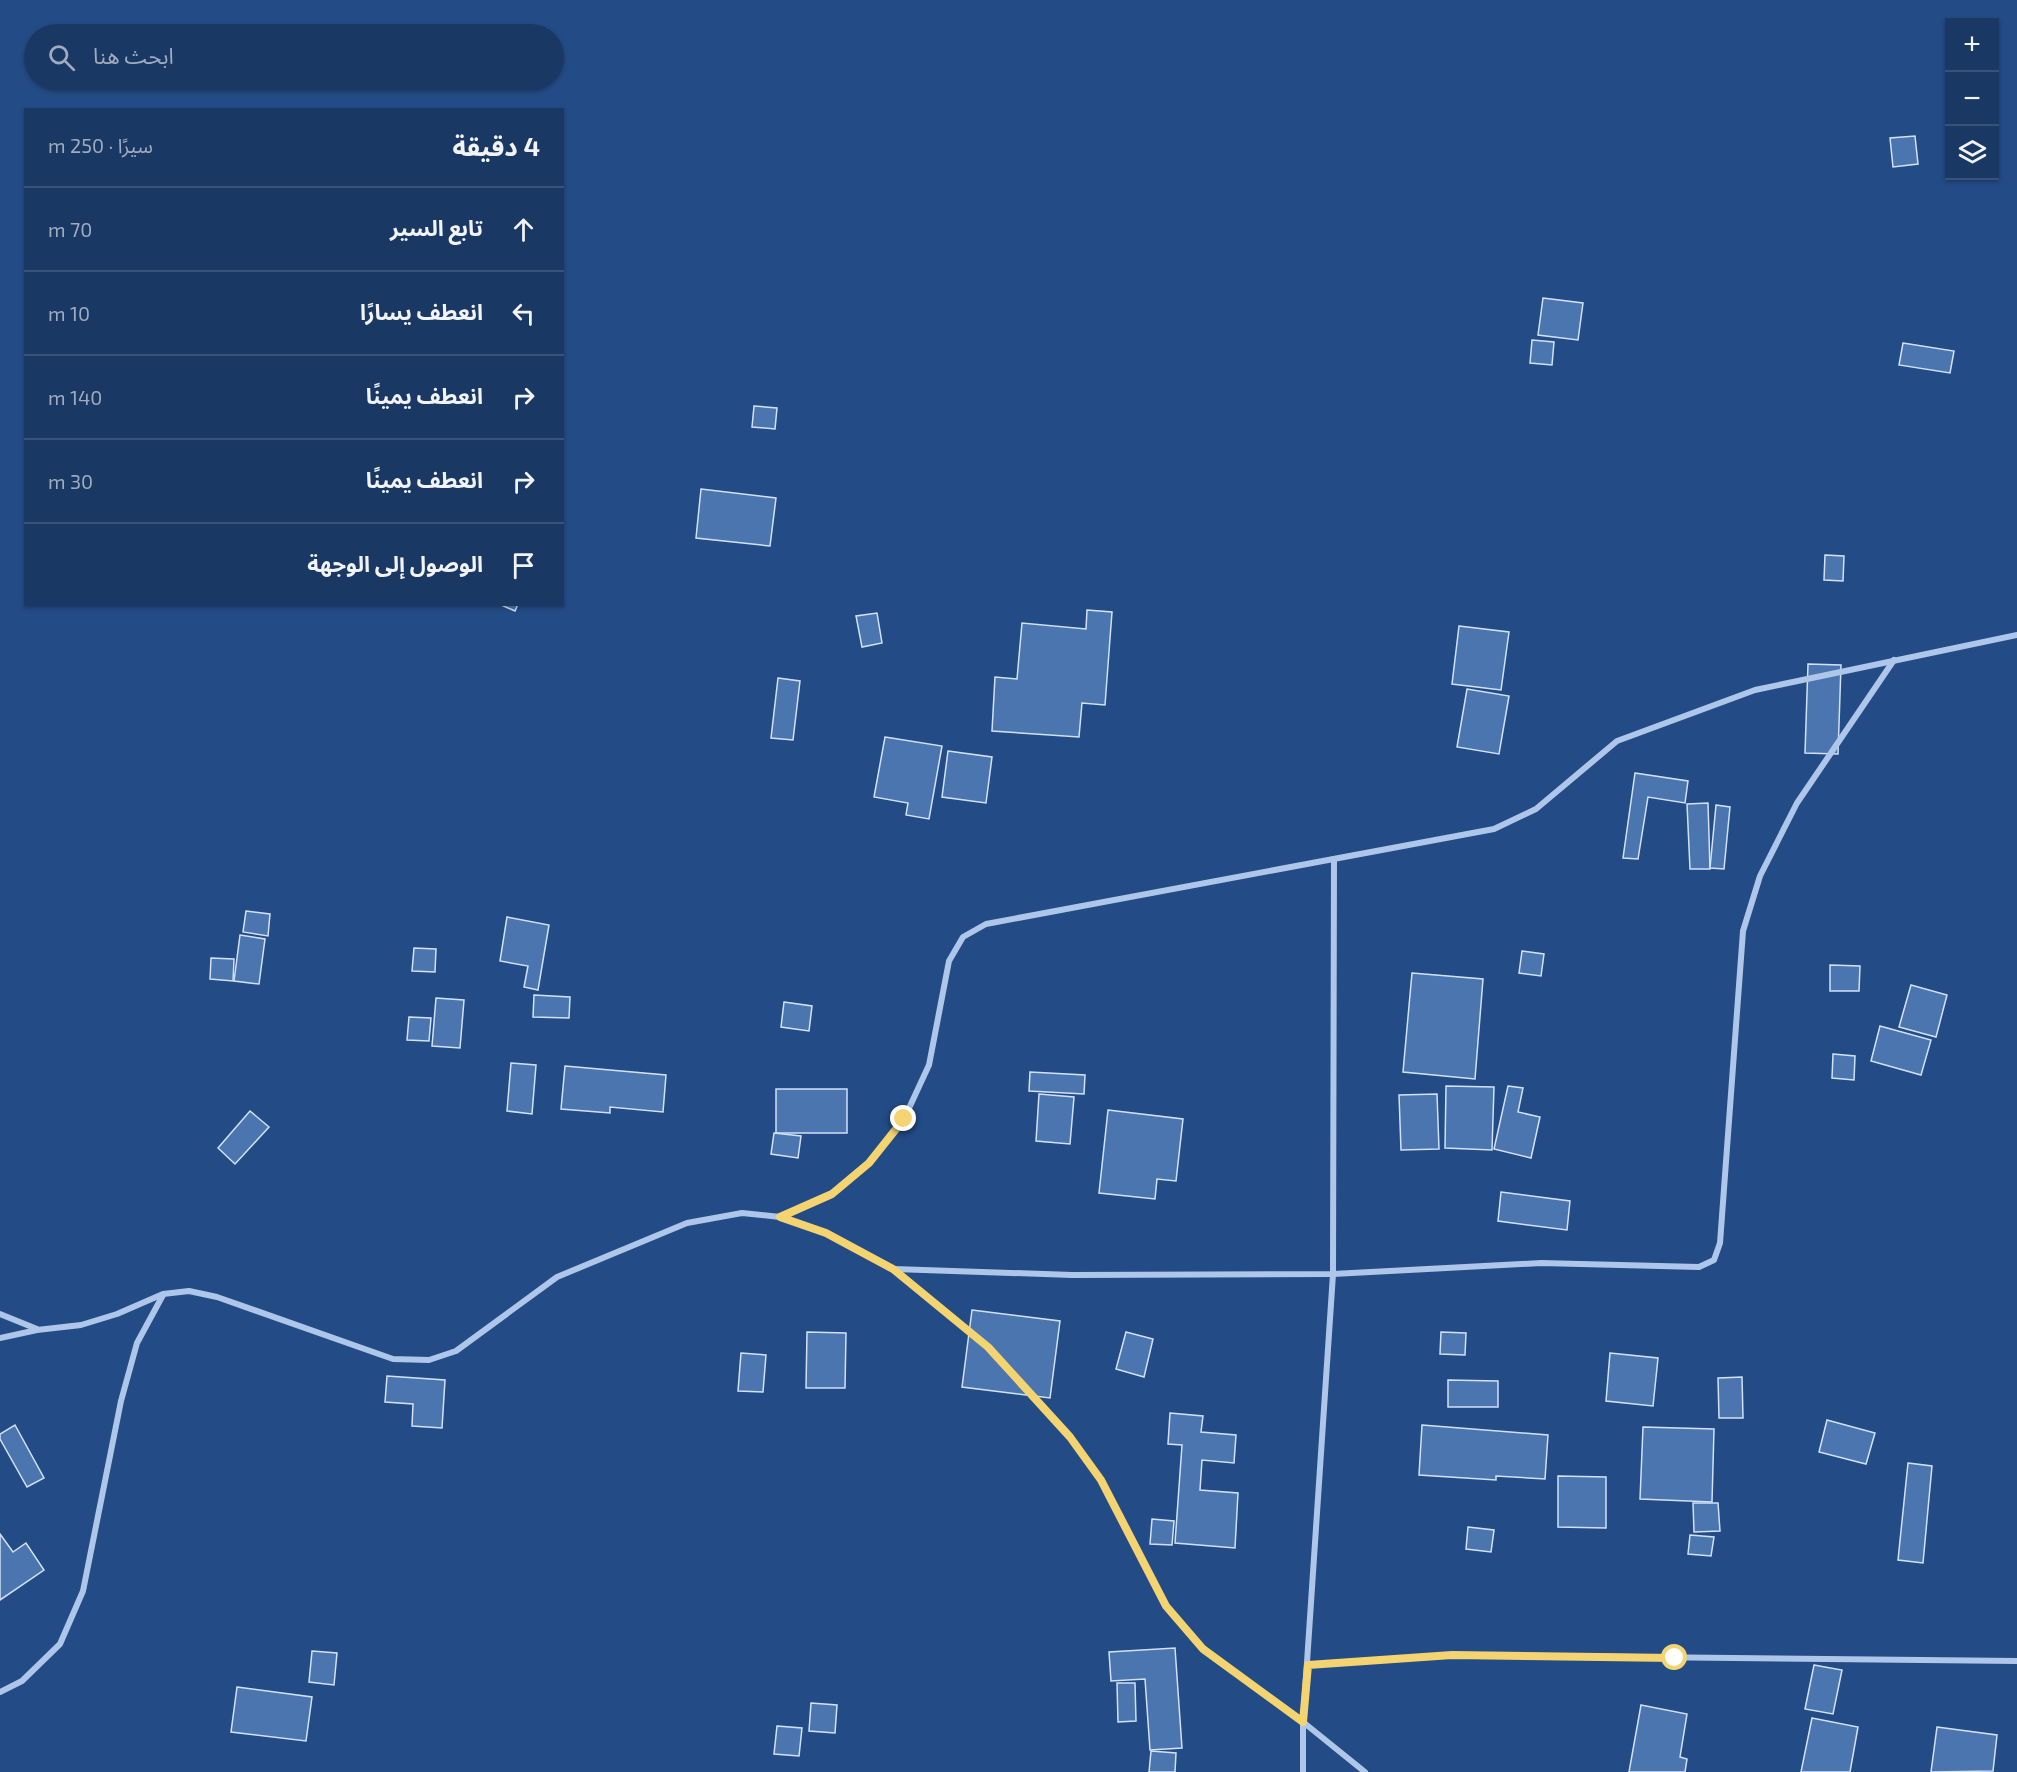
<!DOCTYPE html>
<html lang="ar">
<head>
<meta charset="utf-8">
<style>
  body { margin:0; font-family:"Exo 2","Noto Sans Arabic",sans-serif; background:#233f6a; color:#f1f3f6; direction:rtl }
  .controls { position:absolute; right:18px; top:18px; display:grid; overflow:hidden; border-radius:0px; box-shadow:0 2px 4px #0004 }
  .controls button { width:54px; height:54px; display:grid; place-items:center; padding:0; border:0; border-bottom:2px solid #385278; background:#1a3864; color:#f1f3f6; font:30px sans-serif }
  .stop { position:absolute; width:18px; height:18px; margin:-14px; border:4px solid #f4d371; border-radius:50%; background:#fff }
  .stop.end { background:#f4d371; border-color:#fff; box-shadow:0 2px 6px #0008 }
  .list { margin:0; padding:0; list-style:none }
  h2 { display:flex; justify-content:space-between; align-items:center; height:78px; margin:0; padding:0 24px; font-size:26px }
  h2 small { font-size:20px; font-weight:400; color:#9facbf }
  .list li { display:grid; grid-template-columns:39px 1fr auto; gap:18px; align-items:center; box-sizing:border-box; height:84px; padding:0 24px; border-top:2px solid #385278 }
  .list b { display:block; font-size:22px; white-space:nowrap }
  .list em { font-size:20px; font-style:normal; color:#9facbf }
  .icon { flex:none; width:33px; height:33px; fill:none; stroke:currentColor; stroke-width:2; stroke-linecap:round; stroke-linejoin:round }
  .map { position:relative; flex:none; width:2017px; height:1772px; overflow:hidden; direction:ltr }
  .search { position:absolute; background:#1a3864; box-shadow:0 2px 4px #0004; left:24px; top:24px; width:540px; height:66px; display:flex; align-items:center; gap:15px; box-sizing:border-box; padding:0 21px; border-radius:33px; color:#9facbf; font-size:22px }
  .panel { position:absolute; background:#1a3864; box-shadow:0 2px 4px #0004; left:24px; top:108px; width:540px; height:498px; border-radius:0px; direction:rtl }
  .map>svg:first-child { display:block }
  .building { fill:#4b75ae; stroke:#d2e1f7; stroke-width:1.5 }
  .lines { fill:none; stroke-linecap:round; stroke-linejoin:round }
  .minor { stroke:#aec6e9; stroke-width:6 }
  .route { stroke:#f4d371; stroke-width:8 }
</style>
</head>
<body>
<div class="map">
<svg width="2017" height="1772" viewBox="0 0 2017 1772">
  <rect width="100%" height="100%" fill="#234b86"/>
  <g class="building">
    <polygon points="1915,136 1918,164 1893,167 1890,138"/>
    <polygon points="1543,298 1583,303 1578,340 1538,335"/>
    <polygon points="1532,340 1554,342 1552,365 1530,363"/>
    <polygon points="1903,343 1954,351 1950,373 1899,365"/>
    <polygon points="754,406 777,408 775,429 752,427"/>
    <polygon points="701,489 776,498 770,546 696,538"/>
    <polygon points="1825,555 1844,556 1843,581 1824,580"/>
    <polygon points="499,604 518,604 515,611"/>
    <polygon points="1087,610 1112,612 1105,705 1082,703 1079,737 992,731 995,677 1017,679 1022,623 1086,629"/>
    <polygon points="877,613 882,643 862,647 856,616"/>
    <polygon points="1459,626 1509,632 1501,690 1452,684"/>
    <polygon points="1808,664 1841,665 1838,754 1805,753"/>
    <polygon points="778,678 800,681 793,740 771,738"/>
    <polygon points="1467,689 1509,696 1499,754 1457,747"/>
    <polygon points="885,737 942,746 929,819 906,815 908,803 874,797"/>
    <polygon points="948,751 992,757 986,803 942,797"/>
    <polygon points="1635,773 1688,781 1685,803 1648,797 1638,859 1623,858"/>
    <polygon points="1708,803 1710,869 1690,869 1687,804"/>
    <polygon points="1716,805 1730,807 1724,869 1710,868"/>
    <polygon points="246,911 270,914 268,936 243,932"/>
    <polygon points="507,917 549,925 538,990 524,987 528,966 500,961"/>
    <polygon points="240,935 265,939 259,984 234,981"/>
    <polygon points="414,948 436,949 435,972 412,971"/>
    <polygon points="1522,951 1544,954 1541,976 1519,973"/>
    <polygon points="211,958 234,959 233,981 210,979"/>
    <polygon points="1830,965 1860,966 1859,991 1830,991"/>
    <polygon points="1412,973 1483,979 1475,1079 1403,1072"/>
    <polygon points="1911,985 1947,995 1936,1037 1899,1027"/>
    <polygon points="534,995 570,997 569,1018 533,1017"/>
    <polygon points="436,998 464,1000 460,1048 432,1046"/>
    <polygon points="784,1002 812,1006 809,1031 781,1027"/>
    <polygon points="409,1017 431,1018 429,1041 407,1040"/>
    <polygon points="1880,1026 1931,1040 1921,1075 1871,1061"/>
    <polygon points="1833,1054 1855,1056 1854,1080 1832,1078"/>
    <polygon points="511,1063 536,1065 532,1114 507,1111"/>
    <polygon points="565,1066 666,1075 663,1112 610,1107 610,1113 561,1109"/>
    <polygon points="1030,1072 1085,1075 1084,1094 1029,1091"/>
    <polygon points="1446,1086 1494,1087 1492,1150 1445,1148"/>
    <polygon points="1508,1086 1523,1088 1518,1112 1540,1117 1531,1158 1494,1149"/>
    <rect x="776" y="1089" width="71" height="44"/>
    <polygon points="1039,1094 1074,1097 1070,1144 1036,1141"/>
    <polygon points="1437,1094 1439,1149 1401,1150 1399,1095"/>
    <polygon points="1108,1110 1183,1119 1176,1181 1157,1179 1155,1199 1099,1193"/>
    <polygon points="250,1111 269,1127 235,1164 218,1148"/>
    <polygon points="774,1133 801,1136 798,1158 771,1154"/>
    <polygon points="1501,1192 1570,1201 1567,1230 1498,1221"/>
    <polygon points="972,1310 1060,1321 1050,1398 962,1387"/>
    <polygon points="807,1332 846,1333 845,1388 806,1388"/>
    <polygon points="1126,1332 1153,1339 1144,1377 1116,1369"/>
    <polygon points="1441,1332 1466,1333 1465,1355 1440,1354"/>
    <polygon points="741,1353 766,1355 763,1392 738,1391"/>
    <polygon points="1610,1353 1658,1358 1653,1406 1606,1401"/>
    <polygon points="387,1376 445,1380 442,1428 412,1426 413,1404 385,1402"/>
    <polygon points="1742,1377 1743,1418 1719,1418 1718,1378"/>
    <polygon points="1448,1380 1498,1381 1498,1407 1448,1407"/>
    <polygon points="1170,1413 1203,1416 1201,1432 1236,1435 1234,1463 1202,1460 1200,1490 1238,1493 1235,1548 1175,1543 1182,1445 1168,1444"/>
    <polygon points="1827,1420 1875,1433 1866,1464 1819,1452"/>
    <polygon points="15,1425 44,1478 27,1487 0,1439 0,1434"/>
    <polygon points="1422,1425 1548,1435 1545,1479 1496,1476 1496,1480 1419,1475"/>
    <polygon points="1643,1427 1714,1429 1712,1502 1640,1499"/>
    <polygon points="1908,1463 1932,1466 1923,1563 1898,1560"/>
    <polygon points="1558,1476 1606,1477 1606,1528 1558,1527"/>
    <polygon points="1693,1503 1718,1503 1720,1531 1694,1532"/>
    <polygon points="1152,1519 1174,1521 1172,1545 1150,1544"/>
    <polygon points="1468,1527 1494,1530 1491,1552 1466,1549"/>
    <polygon points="0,1534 13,1552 26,1543 44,1570 0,1600"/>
    <polygon points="1690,1535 1714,1537 1711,1556 1688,1554"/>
    <polygon points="1175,1648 1182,1748 1150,1750 1145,1679 1111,1681 1109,1652"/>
    <polygon points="312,1651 337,1653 334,1685 309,1682"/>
    <polygon points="1814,1665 1842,1670 1833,1714 1805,1709"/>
    <polygon points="1117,1683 1135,1683 1136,1721 1118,1722"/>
    <polygon points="237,1687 312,1697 306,1741 231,1732"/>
    <polygon points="811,1703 837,1705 835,1733 809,1731"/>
    <polygon points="1641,1705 1687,1714 1680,1757 1687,1759 1685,1772 1629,1772"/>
    <polygon points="1812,1718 1858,1727 1850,1772 1801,1772"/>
    <polygon points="777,1726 802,1728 799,1756 774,1754"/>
    <polygon points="1937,1727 1997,1735 1993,1771 1931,1772"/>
    <polygon points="1151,1751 1176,1753 1175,1772 1149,1772"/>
  </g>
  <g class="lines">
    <g class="minor">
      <polyline points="780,1217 832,1194 869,1163 904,1119 929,1065 949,961 963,937 986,924 1494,829 1536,809 1617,741 1755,690 2017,635"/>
      <polyline points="894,1269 1072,1275 1333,1274 1541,1263 1699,1267 1714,1260 1720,1243 1743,931 1760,876 1797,803 1894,660"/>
      <polyline points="0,1314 37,1329"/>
      <polyline points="0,1338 37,1330 81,1325 117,1314 163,1294 189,1291 217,1297 393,1359 429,1360 456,1351 557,1277 687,1223 742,1213 780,1217 826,1233 893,1269 988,1347 1070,1437 1101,1480 1166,1606 1203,1649 1303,1722 1365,1772"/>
      <polyline points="1308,1665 1451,1655 2017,1661"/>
      <polyline points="0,1692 22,1681 60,1644 83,1591 121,1401 137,1343 163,1295"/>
      <polyline points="1303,1772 1303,1722 1333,1274 1334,859"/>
    </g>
  </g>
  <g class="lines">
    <polyline class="route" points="904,1119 869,1163 832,1194 780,1217 826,1233 893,1269 988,1347 1070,1437 1101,1480 1166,1606 1203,1649 1303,1722 1308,1665 1452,1655 1675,1658"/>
  </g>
</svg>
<div class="controls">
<button>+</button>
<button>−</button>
<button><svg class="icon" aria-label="layers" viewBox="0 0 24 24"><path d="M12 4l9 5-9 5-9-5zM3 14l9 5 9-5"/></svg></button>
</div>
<div class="stop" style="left:1675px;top:1658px"></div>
<div class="stop end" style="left:904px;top:1119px"></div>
<div class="search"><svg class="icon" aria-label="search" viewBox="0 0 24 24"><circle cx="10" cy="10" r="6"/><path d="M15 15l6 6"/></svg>ابحث هنا</div>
<section class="panel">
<h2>4 دقيقة<small>سيرًا · 250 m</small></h2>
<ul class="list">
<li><svg class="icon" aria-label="ahead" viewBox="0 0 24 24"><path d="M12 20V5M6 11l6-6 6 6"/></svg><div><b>تابع السير</b></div><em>70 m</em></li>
<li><svg class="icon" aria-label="left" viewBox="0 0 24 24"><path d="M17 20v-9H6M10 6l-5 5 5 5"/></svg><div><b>انعطف يسارًا</b></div><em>10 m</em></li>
<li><svg class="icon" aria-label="right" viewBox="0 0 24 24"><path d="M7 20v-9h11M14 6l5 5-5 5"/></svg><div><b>انعطف يمينًا</b></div><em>140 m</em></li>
<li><svg class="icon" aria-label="right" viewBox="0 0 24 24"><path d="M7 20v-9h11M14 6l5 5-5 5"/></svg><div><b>انعطف يمينًا</b></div><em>30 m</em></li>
<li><svg class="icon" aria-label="arrive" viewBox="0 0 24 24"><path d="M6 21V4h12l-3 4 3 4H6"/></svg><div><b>الوصول إلى الوجهة</b></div></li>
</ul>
</section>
</div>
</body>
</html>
